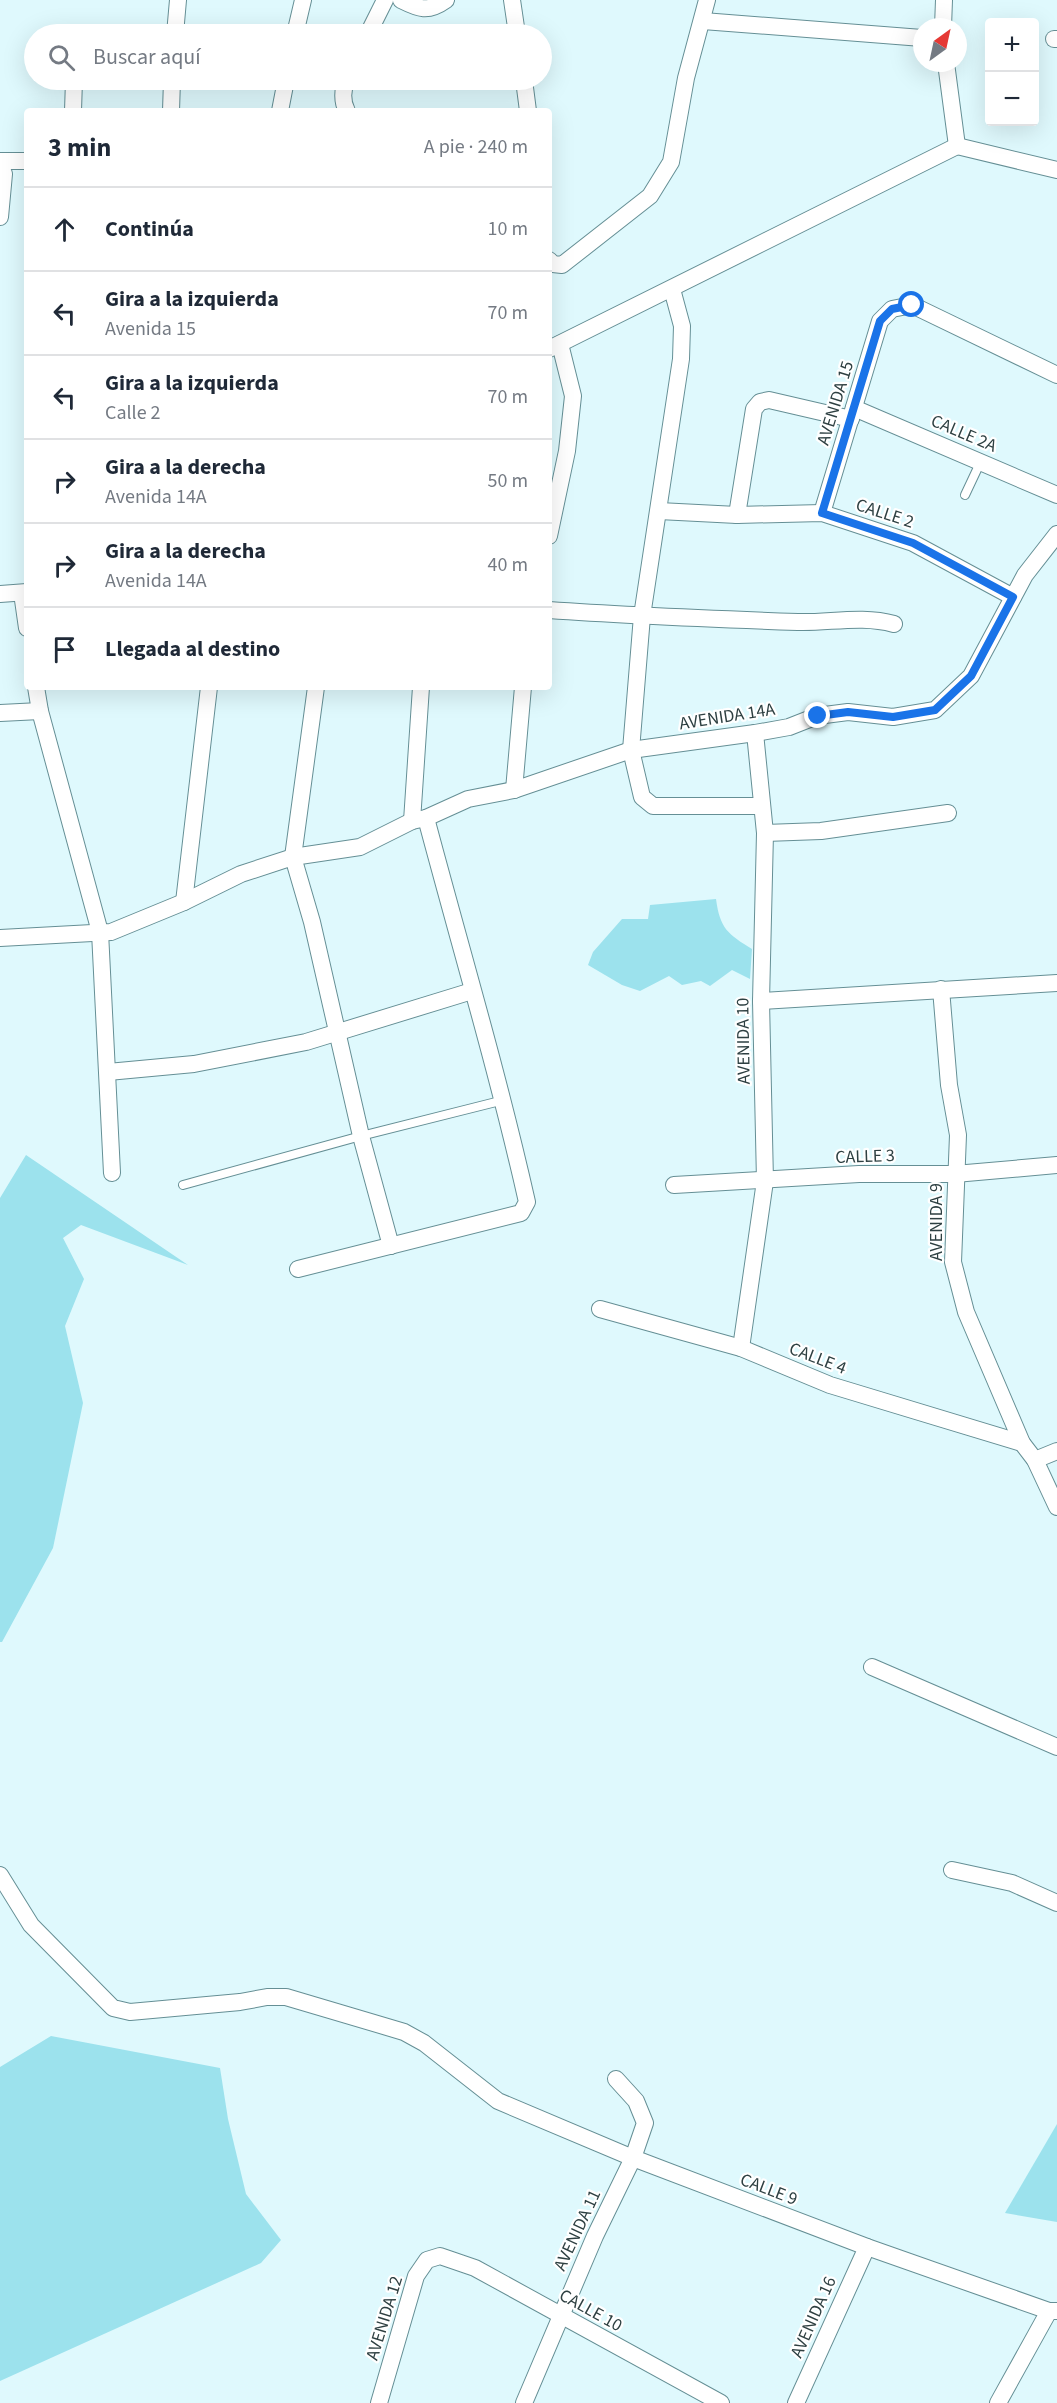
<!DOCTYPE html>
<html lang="es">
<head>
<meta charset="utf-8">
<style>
  body { margin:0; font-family:"Source Sans 3",sans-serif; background:#f2f2f3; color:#1f2937 }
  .controls { position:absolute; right:18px; top:18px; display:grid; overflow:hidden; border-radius:6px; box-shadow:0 6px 24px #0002 }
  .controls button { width:54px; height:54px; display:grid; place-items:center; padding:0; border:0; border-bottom:2px solid #e0e1e3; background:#fff; color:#1f2937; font:30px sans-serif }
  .compass { position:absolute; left:913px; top:18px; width:54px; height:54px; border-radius:50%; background:#fff; box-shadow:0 6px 24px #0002; rotate:33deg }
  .stop { position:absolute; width:18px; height:18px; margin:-14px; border:4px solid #1a73e8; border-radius:50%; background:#fff }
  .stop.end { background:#1a73e8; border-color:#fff; box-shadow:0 2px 6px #0008 }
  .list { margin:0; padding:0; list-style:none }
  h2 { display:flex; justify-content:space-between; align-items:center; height:78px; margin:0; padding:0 24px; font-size:26px }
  h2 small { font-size:20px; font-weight:400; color:#747a83 }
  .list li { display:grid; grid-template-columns:39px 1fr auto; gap:18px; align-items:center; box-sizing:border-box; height:84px; padding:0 24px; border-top:2px solid #e0e1e3 }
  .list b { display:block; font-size:22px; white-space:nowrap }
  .list p { margin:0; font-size:20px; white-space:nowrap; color:#747a83 }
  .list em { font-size:20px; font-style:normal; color:#747a83 }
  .icon { flex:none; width:33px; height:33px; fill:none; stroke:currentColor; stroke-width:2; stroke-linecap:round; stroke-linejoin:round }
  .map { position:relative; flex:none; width:1057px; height:2403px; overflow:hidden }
  .search { position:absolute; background:#fff; box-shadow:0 6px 24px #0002; left:24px; top:24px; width:528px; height:66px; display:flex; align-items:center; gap:15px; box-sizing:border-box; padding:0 21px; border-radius:33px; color:#747a83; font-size:22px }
  .panel { position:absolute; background:#fff; box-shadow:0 6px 24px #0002; left:24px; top:108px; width:528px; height:582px; border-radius:6px }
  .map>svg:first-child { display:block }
  .green { fill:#9ce2ed }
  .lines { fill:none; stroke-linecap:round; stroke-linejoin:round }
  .service-casing { stroke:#658f95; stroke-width:10 }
  .minor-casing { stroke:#658f95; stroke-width:18 }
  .service { stroke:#fff; stroke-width:8 }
  .minor { stroke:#fff; stroke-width:16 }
  .route { stroke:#1a73e8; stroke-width:8 }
  .labels { text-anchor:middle; stroke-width:4.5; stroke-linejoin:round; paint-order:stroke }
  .street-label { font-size:18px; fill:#2e4042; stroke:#fff }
</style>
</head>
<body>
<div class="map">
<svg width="1057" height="2403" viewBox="0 0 1057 2403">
  <rect width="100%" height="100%" fill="#dff9fd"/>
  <g class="green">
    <path d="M716,899C720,929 728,934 752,949L750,979L732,970L710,986L701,981L682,985L669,976L640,991L622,985L588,965L593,952L622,919H648L650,905Z"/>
    <polygon points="26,1155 188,1265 81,1225 63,1238 84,1279 65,1326 83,1403 53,1548 2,1642 0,1642 0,1198"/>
    <polygon points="51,2036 220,2068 228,2119 246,2194 281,2240 261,2263 0,2381 0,2067"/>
    <polygon points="1057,2124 1057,2222 1005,2213"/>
  </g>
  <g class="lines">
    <g class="service-casing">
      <g id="service">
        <polyline points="965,495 981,461"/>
        <polyline points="183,1185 361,1136 504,1100"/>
      </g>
    </g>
    <g class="minor-casing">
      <g id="minor">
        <path d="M401,0C419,9 428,13 446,0"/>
        <polyline points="512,0 517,34"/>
        <polyline points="703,21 922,38"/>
        <polyline points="943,27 944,0"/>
        <polyline points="175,34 178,0"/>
        <polyline points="295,34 303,0"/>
        <polyline points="368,34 385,0"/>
        <polyline points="1054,39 1057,39"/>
        <polyline points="946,63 957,146"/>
        <path d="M347,80C342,89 342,102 347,111"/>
        <polyline points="524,80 528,111"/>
        <polyline points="73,111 74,80"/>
        <polyline points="171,111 172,80"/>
        <polyline points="280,111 286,80"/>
        <polyline points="957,146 1057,170"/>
        <polyline points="0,161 27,161"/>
        <polyline points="0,163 4,174 0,217"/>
        <polyline points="549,260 553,264 562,265 650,196 671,162 686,78 707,0"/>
        <polyline points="672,289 682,326 681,359 642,616 631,750 642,797 653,806 761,806"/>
        <polyline points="549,349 957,146"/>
        <polyline points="854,408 1057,495"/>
        <polyline points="659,511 737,515 822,513 913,543 1013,597"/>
        <polyline points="822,513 880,321 892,309 912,305 1057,375"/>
        <polyline points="737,515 754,409 760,402 769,400 851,419"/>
        <polyline points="549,536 567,451 573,396 560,344"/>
        <polyline points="22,593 27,628"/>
        <polyline points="0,594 27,592"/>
        <path d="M549,610C632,616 715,619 798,622C830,623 862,615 894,624"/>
        <polyline points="36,687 40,711 100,932 112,1173"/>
        <polyline points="316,687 293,857 312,922 361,1136 391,1246"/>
        <polyline points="0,713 40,711"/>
        <polyline points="514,790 523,687"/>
        <polyline points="412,821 421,687"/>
        <polyline points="765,833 821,831 948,813"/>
        <polyline points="184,902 209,687"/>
        <polyline points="0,938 111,932 184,902 241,874 293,857 360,847 412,821 426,818 468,799 514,790 631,750 755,733 789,727 817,716 848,712 893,717 935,710 971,676 1025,575 1057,534"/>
        <polyline points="941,989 949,1085 958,1135 953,1262 966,1312 1022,1443 1035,1460 1057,1507"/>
        <polyline points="761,1001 1057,983"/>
        <polyline points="108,1072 194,1064 306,1042 472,991"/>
        <polyline points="674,1185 859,1174 955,1174 1057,1165"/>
        <path d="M298,1269L521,1213L527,1202C498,1073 460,946 426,818"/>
        <polyline points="600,1309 741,1348 830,1385 1022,1443"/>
        <polyline points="741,1348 765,1181 761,1001 765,833 755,733"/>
        <polyline points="1035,1460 1057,1451"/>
        <polyline points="872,1667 1057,1747"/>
        <polyline points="952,1870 1012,1883 1057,1903"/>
        <polyline points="0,1875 31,1925 113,2008 130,2012 240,2002 267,1997 286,1997 404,2032 424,2043 498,2101 633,2158 867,2247 1049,2311 1057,2311"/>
        <polyline points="379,2403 416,2276 427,2260 440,2256 475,2268 721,2403"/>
        <polyline points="524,2403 595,2236 633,2158 645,2123 636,2101 616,2079"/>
        <polyline points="796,2403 867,2247"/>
        <polyline points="998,2403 1049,2311"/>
      </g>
    </g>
    <use href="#service" class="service"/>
    <use href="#minor" class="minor"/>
  </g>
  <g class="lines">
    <polyline class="route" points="818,716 848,712 893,717 935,710 971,676 1013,597 913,543 822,513 880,321 892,309 912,305"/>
  </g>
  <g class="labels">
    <g class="street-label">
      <text transform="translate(835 403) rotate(-73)" y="6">AVENIDA 15</text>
      <text transform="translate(964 433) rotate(23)" y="6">CALLE 2A</text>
      <text transform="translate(885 513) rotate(18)" y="6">CALLE 2</text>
      <text transform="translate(727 716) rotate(-9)" y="6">AVENIDA 14A</text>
      <text transform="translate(743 1041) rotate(-91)" y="6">AVENIDA 10</text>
      <text transform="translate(865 1156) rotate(-2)" y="6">CALLE 3</text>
      <text transform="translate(936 1222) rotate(-90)" y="6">AVENIDA 9</text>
      <text transform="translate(818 1358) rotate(21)" y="6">CALLE 4</text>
      <text transform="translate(769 2189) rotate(21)" y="6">CALLE 9</text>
      <text transform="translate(577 2230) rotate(-65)" y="6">AVENIDA 11</text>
      <text transform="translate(591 2310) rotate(29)" y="6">CALLE 10</text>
      <text transform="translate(813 2317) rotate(-66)" y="6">AVENIDA 16</text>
      <text transform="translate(384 2318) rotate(-73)" y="6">AVENIDA 12</text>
    </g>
  </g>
</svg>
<div class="controls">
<button>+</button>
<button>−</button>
</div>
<svg class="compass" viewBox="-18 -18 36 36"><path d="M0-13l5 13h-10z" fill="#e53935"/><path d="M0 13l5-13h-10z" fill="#747a83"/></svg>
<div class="stop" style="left:912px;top:305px"></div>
<div class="stop end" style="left:818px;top:716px"></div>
<div class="search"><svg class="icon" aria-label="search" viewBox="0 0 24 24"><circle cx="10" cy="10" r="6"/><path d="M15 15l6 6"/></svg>Buscar aquí</div>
<section class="panel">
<h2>3 min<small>A pie · 240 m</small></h2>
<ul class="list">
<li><svg class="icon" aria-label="ahead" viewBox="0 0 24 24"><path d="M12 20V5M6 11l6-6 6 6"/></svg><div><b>Continúa</b></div><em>10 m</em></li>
<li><svg class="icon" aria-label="left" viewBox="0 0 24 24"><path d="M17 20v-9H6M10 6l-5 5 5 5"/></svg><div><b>Gira a la izquierda</b><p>Avenida 15</p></div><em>70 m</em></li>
<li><svg class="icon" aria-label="left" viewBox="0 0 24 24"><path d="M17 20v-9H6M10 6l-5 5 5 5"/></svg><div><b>Gira a la izquierda</b><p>Calle 2</p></div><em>70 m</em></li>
<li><svg class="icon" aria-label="right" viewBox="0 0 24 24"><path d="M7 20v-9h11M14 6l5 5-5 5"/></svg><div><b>Gira a la derecha</b><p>Avenida 14A</p></div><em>50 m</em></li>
<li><svg class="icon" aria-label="right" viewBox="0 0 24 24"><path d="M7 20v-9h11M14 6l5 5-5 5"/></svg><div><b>Gira a la derecha</b><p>Avenida 14A</p></div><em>40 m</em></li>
<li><svg class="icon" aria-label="arrive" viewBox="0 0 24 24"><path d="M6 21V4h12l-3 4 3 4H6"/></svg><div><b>Llegada al destino</b></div></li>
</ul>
</section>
</div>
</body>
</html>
